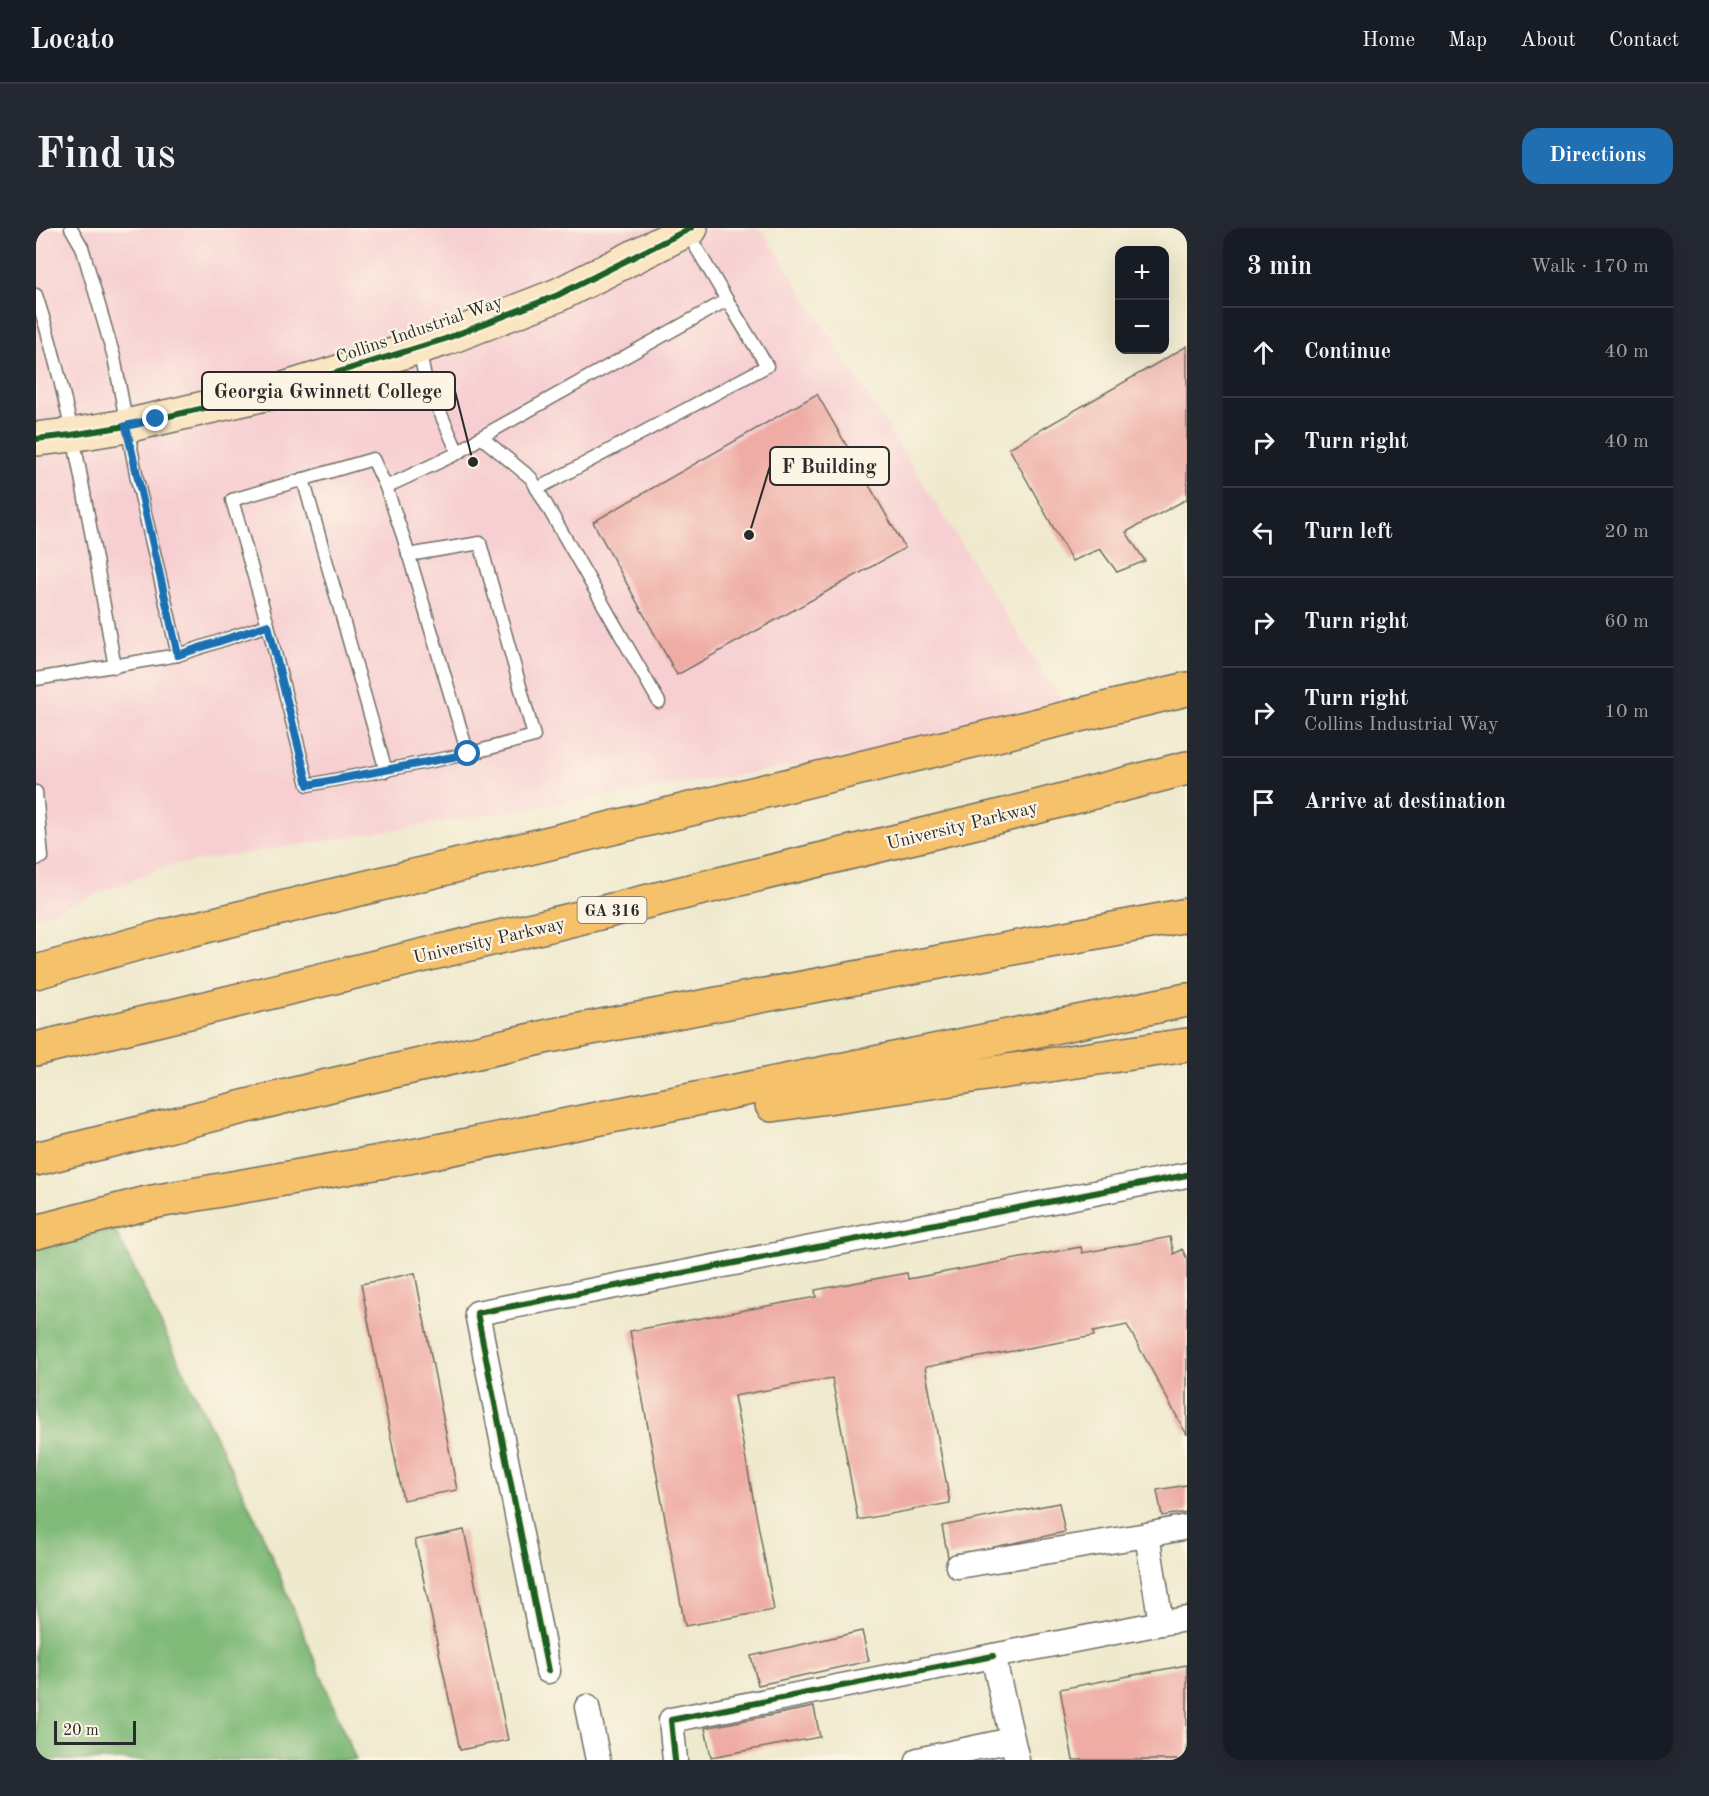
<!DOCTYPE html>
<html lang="en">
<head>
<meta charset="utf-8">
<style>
  body { margin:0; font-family:"Old Standard TT",serif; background:#242831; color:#f1f3f6 }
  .controls { position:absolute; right:18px; top:18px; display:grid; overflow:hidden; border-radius:12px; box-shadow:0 6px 24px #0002 }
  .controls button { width:54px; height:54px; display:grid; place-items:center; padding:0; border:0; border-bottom:2px solid #363941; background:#171b24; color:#f1f3f6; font:30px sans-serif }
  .scale { position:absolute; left:18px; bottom:15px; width:82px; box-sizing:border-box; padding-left:6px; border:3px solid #2b2b2b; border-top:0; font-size:16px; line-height:21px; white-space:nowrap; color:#2b2b2b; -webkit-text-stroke:4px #fcf5e5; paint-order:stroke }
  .stop { position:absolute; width:18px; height:18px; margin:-14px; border:4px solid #1f6fb2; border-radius:50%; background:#fff }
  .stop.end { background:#1f6fb2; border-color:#fff; box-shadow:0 2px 6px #0008 }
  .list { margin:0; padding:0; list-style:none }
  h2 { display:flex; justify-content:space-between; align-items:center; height:78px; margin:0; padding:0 24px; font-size:26px }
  h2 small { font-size:20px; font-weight:400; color:#9ea1a6 }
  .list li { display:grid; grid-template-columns:39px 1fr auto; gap:18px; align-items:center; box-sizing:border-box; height:90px; padding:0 24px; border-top:2px solid #363941 }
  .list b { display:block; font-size:22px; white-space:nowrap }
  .list p { margin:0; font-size:20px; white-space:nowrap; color:#9ea1a6 }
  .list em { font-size:20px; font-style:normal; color:#9ea1a6 }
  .icon { flex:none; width:33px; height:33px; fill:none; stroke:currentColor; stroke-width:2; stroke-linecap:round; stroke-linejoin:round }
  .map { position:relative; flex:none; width:1151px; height:1532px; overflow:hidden; border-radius:18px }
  header { display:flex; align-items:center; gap:36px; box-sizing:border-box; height:84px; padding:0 30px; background:#171b24; border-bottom:2px solid #363941 }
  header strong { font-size:28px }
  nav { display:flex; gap:33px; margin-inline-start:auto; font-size:21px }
  .intro { display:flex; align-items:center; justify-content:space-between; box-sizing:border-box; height:144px; padding:0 36px }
  h1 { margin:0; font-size:42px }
  .button { padding:15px 27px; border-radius:18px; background:#1f6fb2; color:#fff; font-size:21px; font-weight:700 }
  main { display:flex; gap:36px; padding:0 36px }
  aside { flex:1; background:#171b24; border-radius:18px; box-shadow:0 6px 24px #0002 }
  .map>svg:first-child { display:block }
  .built { fill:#f7cfd2 }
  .forest { fill:#80ba78; stroke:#567252; stroke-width:1.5 }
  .building { fill:#eeaca4 }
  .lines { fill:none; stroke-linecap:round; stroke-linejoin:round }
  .lane-casing { stroke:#706e64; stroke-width:15 }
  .street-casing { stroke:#706e64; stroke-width:27 }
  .secondary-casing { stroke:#706e64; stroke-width:36 }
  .highway-casing { stroke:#706e64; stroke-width:36 }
  .lane { stroke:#fff; stroke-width:12 }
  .street { stroke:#fff; stroke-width:24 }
  .secondary { stroke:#fbe6c4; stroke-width:33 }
  .highway { stroke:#f5c16b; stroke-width:33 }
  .cycleway-casing { stroke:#fcf5e5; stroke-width:10 }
  .cycleway { stroke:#1b5e20; stroke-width:6 }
  .route { stroke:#1f6fb2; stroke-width:8 }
  .labels { text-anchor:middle; stroke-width:4.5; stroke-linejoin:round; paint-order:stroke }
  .shield { fill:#fcf5e5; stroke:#6a6863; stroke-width:1.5 }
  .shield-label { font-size:16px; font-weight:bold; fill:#2b2b2b }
  .street-label { font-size:18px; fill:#2b2b2b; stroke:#fcf5e5 }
  .leader { fill:none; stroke:#2b2b2b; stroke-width:2 }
  .callout-dot { fill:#2b2b2b; stroke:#fcf5e5; stroke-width:2 }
  .callout { fill:#fcf5e5; stroke:#2b2b2b; stroke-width:2 }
  .callout-label { font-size:20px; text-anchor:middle; font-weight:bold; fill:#2b2b2b }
</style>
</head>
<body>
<header>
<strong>Locato</strong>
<nav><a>Home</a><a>Map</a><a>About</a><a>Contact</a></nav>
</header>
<div class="intro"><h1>Find us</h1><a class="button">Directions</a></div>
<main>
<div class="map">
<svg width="1151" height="1532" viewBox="0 0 1151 1532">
  <rect width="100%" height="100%" fill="#fcf5e5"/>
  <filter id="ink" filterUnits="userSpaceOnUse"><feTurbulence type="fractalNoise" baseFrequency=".0167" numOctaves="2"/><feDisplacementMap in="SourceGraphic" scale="12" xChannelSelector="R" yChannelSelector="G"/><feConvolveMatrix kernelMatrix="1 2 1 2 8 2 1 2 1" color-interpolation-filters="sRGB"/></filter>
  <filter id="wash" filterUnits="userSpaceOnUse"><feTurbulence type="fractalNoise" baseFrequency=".008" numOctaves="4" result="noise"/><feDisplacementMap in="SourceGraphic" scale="24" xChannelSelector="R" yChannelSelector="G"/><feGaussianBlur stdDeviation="1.35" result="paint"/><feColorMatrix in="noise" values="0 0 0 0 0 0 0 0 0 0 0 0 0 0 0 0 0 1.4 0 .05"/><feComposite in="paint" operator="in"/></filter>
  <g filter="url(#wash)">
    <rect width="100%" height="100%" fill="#efe9cd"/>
    <polygon class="built" points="0,0 725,0 1022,468 1052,491 131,638 0,690"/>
    <polygon class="forest" points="77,998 223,1298 320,1532 0,1532 0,1021"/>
    <g id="blocks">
      <g class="building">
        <polygon points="1151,118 1151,271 1090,304 1109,333 1081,344 1064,321 1036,333 973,220"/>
        <polygon points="781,166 869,320 641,447 557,294"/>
        <polygon points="1134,1009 1138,1026 1146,1021 1151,1031 1151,1207 1091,1097 1057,1104 1058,1108 889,1139 914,1275 822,1292 796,1150 698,1168 738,1382 649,1398 594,1103 780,1069 779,1062 871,1045 872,1051 1045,1019 1046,1025"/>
        <polygon points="379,1045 421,1262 367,1272 325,1056"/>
        <polygon points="1151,1257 1151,1284 1126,1288 1121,1262"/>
        <polygon points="1023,1275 1029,1304 912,1329 906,1298"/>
        <polygon points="428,1302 472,1512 424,1522 379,1312"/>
        <polygon points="826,1403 833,1433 722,1457 715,1428"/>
        <polygon points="1151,1437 1151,1532 1037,1532 1024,1461"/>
        <polygon points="778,1479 784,1509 675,1529 669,1500"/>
      </g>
    </g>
  </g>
  <g filter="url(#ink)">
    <use href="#blocks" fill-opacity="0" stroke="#706e64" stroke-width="1.5"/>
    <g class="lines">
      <g class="lane-casing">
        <g id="lane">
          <polyline points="35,0 46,19 78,129 101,251 142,427"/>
          <polyline points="651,4 691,72"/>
          <path d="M0,67C39,187 56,315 79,439"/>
          <polyline points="383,120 389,150 422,225"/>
          <polyline points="445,209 691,72 731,138 501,261"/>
          <polyline points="267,251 350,543"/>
          <polyline points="350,259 337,231 196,272 232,397 272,557 432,526 498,508 444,315 372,327"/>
          <polyline points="0,451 142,427 232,397"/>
          <polyline points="432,526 367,308 350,259 422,225 445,209 495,250 623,474"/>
          <polyline points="0,564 6,629 0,631"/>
        </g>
      </g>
      <g class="street-casing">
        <g id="street">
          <polyline points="1151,1299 1111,1307 1125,1395 1151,1391"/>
          <polyline points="922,1338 1111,1307"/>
          <polyline points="512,1443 441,1085 1151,947"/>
          <polyline points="551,1479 562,1532"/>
          <polyline points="639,1532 635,1492 957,1428"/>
          <polyline points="882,1532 976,1512"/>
          <polyline points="981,1532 957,1428 1125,1395"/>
        </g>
      </g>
      <g class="secondary-casing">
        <polyline id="secondary" points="0,211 35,207 90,198 238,164 409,111 522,67 655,0"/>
      </g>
      <g class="highway-casing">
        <g id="highway">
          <polyline points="0,744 129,708 1151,461"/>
          <polyline points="0,821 969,587 1151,540"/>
          <polyline points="736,877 1151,817"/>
          <polyline points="0,931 291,858 513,808 1151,687"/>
          <polyline points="0,1004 111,975 372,929 1151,772"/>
        </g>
      </g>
      <use href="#lane" class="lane"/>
      <use href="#street" class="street"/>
      <use href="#secondary" class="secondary"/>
      <use href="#highway" class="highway"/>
      <g class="cycleway-casing">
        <g id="cycleway">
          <polyline points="0,211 35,207 90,198 238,164 409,111 522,67 655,0"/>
          <polyline points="512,1443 441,1085 1151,947"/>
          <polyline points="639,1532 635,1492 957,1428"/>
        </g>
      </g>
      <use href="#cycleway" class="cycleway"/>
    </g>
  </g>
  <g class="lines" filter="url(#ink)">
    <polyline class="route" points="120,191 90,198 142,427 232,397 272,557 432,526"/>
  </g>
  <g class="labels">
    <rect class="shield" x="541.5" y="669" width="69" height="26" rx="4.5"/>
    <g class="shield-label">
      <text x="576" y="688">GA 316</text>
    </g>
    <g class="street-label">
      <text transform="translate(383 101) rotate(-19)" y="6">Collins Industrial Way</text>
      <text transform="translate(926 597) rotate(-14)" y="6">University Parkway</text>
      <text transform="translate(453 712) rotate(-13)" y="6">University Parkway</text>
    </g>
  </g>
  <path class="leader" d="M437 234L419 163M713 307L734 238"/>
  <g class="callout-dot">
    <circle cx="437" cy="234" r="6"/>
    <circle cx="713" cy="307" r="6"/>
  </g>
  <g class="callout">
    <rect x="166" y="144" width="253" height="38" rx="6"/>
    <rect x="734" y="219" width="119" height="38" rx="6"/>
  </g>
  <g class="callout-label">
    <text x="292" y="170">Georgia Gwinnett College</text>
    <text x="793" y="245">F Building</text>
  </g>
</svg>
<div class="controls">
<button>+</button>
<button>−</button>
</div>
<div class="scale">20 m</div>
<div class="stop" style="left:432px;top:526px"></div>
<div class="stop end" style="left:120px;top:191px"></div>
</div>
<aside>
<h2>3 min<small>Walk · 170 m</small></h2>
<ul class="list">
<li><svg class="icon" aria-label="ahead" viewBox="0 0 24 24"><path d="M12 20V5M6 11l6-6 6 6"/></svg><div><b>Continue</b></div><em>40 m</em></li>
<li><svg class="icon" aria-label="right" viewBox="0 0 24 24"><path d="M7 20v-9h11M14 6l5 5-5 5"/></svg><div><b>Turn right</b></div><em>40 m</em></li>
<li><svg class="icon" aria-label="left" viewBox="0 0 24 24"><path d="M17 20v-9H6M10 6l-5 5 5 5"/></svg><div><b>Turn left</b></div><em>20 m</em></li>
<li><svg class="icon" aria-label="right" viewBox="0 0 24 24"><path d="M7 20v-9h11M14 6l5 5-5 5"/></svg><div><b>Turn right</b></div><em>60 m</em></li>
<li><svg class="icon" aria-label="right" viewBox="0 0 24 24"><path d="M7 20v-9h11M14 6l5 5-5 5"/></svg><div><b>Turn right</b><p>Collins Industrial Way</p></div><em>10 m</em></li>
<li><svg class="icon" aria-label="arrive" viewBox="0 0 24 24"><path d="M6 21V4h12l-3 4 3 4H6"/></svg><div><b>Arrive at destination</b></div></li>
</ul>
</aside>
</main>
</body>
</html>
